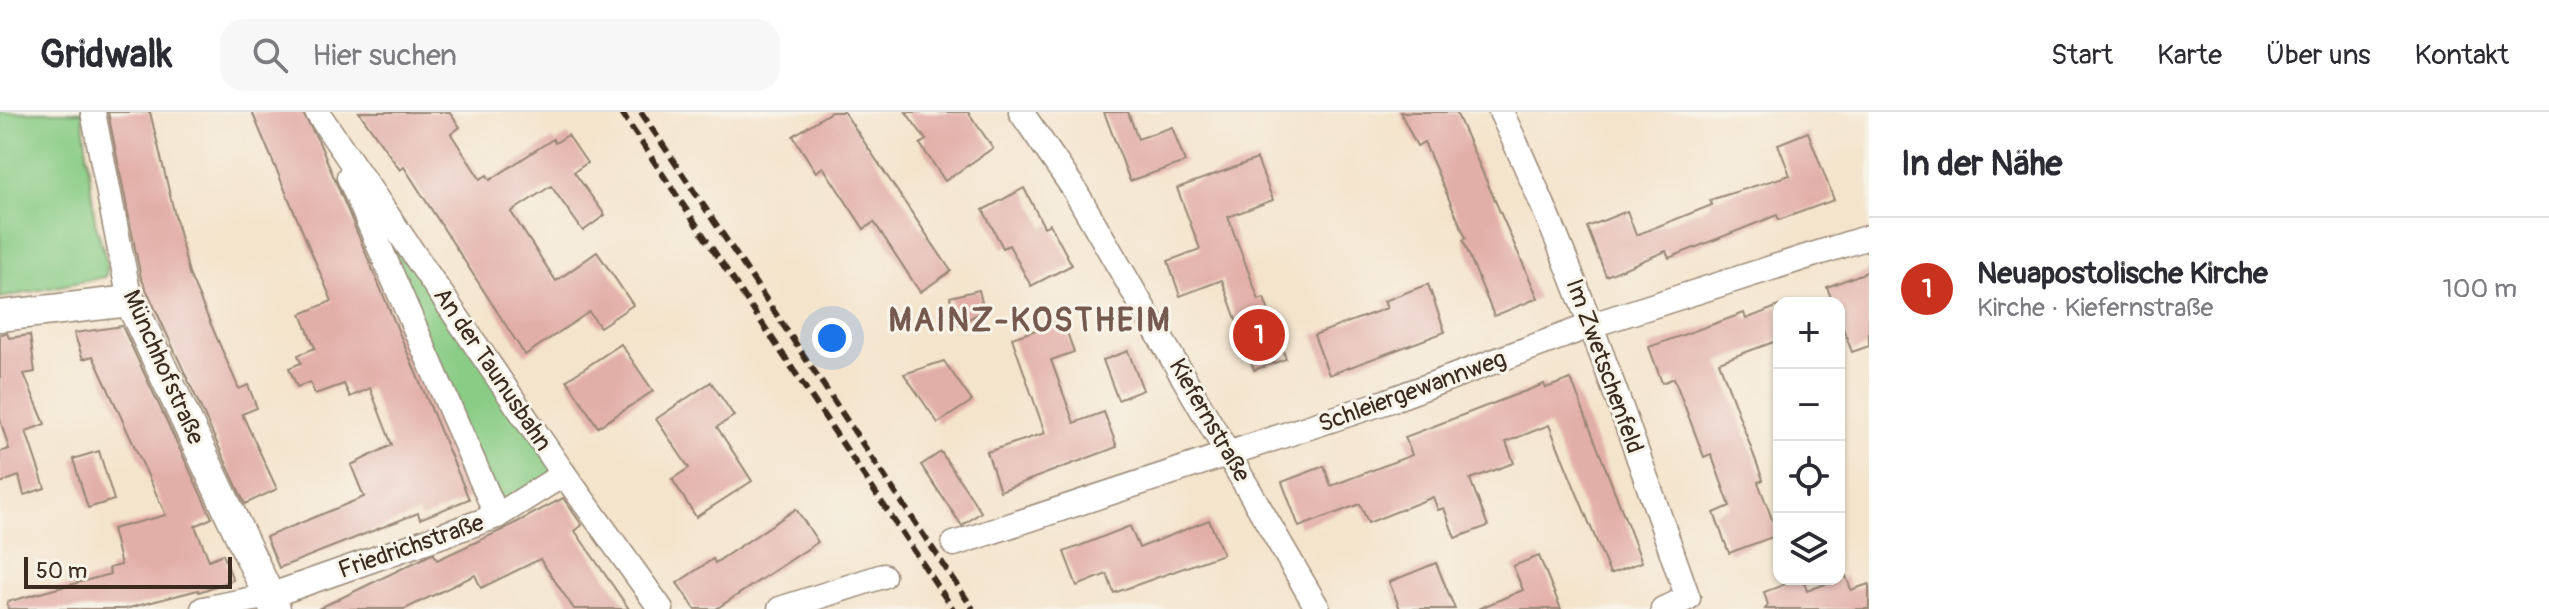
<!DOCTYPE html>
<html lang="de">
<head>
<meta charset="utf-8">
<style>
  body { margin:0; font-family:Pangolin,sans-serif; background:#f7f7f7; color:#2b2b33 }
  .controls { position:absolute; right:24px; bottom:24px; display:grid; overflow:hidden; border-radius:16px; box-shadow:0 2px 6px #0004 }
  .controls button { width:72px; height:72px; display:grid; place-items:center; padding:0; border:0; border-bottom:2px solid #e1e1e2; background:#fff; color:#2b2b33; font:40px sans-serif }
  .scale { position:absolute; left:24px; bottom:20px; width:208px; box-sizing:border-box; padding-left:8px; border:4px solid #3b2a1e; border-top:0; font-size:22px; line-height:28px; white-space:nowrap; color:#3b2a1e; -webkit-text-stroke:6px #f7f3e8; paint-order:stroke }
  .you { position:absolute; left:832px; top:226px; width:28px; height:28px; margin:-20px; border:6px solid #fff; border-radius:50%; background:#1a73e8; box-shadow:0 0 0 12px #1a73e833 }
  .badge { display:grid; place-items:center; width:52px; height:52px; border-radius:50%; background:#c8321e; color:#fff; font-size:26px; font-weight:700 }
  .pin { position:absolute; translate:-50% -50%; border:4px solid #fff; box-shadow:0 2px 8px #0006 }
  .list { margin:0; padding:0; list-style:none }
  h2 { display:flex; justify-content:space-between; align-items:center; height:104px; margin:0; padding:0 32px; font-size:34px }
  h2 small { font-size:26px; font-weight:400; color:#7c7c81 }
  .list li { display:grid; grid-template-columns:52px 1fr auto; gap:24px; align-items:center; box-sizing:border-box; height:144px; padding:0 32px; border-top:2px solid #e1e1e2 }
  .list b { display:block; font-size:30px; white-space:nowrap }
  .list p { margin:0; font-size:26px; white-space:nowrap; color:#7c7c81 }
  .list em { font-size:26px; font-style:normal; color:#7c7c81 }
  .icon { flex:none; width:44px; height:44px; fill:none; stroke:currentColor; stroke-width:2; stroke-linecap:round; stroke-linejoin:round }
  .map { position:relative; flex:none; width:1869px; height:497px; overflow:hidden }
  header { display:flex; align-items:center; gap:48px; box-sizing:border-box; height:112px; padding:0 40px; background:#fff; border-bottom:2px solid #e1e1e2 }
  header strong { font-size:38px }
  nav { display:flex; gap:44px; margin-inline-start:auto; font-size:28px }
  .search { width:560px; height:72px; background:#f7f7f7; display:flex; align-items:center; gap:20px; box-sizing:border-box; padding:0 28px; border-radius:24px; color:#7c7c81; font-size:30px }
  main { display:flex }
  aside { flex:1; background:#fff }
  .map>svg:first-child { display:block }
  .green { fill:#89cc85; stroke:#627b52; stroke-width:2 }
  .building { fill:#e2afa8 }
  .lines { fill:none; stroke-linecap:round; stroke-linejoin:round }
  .minor-casing { stroke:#988775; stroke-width:27 }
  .tertiary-casing { stroke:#988775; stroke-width:33 }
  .minor { stroke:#fff; stroke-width:24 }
  .tertiary { stroke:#fff; stroke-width:30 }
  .rail { stroke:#3b2a1e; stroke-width:6; stroke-dasharray:12 6; stroke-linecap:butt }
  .labels { text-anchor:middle; stroke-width:6; stroke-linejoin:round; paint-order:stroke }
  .street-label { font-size:24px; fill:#3b2a1e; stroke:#f7f3e8 }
  .district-label { font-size:32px; font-weight:bold; letter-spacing:2px; fill:#75594e; stroke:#f7f3e8 }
</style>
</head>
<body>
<header>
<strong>Gridwalk</strong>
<div class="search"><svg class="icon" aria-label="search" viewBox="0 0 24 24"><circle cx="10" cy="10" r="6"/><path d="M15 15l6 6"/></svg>Hier suchen</div>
<nav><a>Start</a><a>Karte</a><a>Über uns</a><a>Kontakt</a></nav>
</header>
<main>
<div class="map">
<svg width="1869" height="497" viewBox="0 0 1869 497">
  <rect width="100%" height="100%" fill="#f7f3e8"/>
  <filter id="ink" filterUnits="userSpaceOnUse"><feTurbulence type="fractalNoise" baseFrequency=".0125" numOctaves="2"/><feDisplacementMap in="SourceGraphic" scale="16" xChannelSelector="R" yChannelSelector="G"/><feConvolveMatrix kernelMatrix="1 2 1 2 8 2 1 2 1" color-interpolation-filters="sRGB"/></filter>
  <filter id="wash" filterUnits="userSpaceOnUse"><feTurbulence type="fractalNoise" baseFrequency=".006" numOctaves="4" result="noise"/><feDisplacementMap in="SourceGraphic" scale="32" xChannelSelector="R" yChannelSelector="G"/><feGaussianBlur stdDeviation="1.8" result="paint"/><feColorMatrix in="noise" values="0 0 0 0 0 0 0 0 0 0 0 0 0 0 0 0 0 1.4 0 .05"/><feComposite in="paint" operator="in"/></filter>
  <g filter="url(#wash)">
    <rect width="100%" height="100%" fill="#f4e4cc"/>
    <g class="green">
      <polygon points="0,0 82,0 95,109 108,154 105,165 0,186"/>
      <polygon points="328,15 564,362 497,404"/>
    </g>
    <g id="blocks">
      <g class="building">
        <polygon points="108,0 150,0 189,162 239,277 248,273 257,296 242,302 277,377 245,392 141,166"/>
        <polygon points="252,0 302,0 319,30 469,387 420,407 418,401 279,456 266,425 364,385 351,353 392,333 370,276 350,285 344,272 315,282 310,270 297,275 289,256 301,251 298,243 315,236 301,202 332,189"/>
        <polygon points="359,0 449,0 460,15 451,22 480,67 487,63 490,68 553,27 555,31 568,23 587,51 574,60 605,103 583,119 551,74 511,100 556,169 597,140 633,193 600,215 589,200 525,243 404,55 400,58"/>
        <polygon points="831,0 844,0 951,159 920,180 874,110 864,117 823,55 816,60 793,24"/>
        <polygon points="906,0 968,0 993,36 945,69 920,32 926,28"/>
        <polygon points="1104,0 1128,0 1138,27 1172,15 1185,50 1130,69"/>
        <polygon points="1400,0 1456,0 1538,186 1494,204 1463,128 1466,126 1424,30 1417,34"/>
        <polygon points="1808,20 1834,88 1779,108 1777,103 1669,146 1666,139 1606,164 1587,115 1627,99 1636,123 1712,93 1710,88 1790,63 1778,32"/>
        <polygon points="1257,47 1273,88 1228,105 1259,188 1264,186 1286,247 1254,258 1222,168 1180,184 1168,149 1200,137 1177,76"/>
        <polygon points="1024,76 1044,115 1050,112 1072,153 1031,174 1009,133 1003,136 983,98"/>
        <polygon points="1869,159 1869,234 1852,240 1839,206 1839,191 1833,191 1827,175"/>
        <polygon points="1428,172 1445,220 1329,263 1314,223 1387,196 1384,189"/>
        <polygon points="979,178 984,199 957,213 950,185"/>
        <polygon points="1779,194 1779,228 1719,250 1763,368 1758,370 1778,423 1729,441 1714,401 1730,394 1711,342 1704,345 1674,266 1662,271 1649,235 1744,201 1746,207"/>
        <polygon points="1063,209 1074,240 1051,248 1074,311 1104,300 1117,335 1000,379 987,340 1045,321 1012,226"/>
        <polygon points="122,214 212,406 195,414 209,448 223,442 233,468 199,480 198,478 125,497 8,497 7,490 110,462 109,456 121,453 112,417 166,403 93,244 83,247 74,221"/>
        <polygon points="7,221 9,226 30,223 35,260 24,262 45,312 26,319 45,376 24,383 19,364 0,371 0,340 9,337 0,307 0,222"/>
        <polygon points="621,232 653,279 598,315 567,268"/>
        <polygon points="1128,239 1143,278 1118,288 1103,248"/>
        <polygon points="944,249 972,289 938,311 904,262"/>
        <polygon points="1571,267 1642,450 1610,462 1549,313 1506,330 1514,351 1470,367 1488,414 1455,426 1444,396 1438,398 1433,385 1368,411 1360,392 1299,415 1282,370 1324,354 1331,374 1412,343 1405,325 1544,272 1546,276"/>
        <polygon points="711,270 734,304 717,315 752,369 696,405 672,367 689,356 656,307"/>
        <polygon points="99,339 114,388 88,396 73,347"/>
        <polygon points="941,340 981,400 962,414 921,353"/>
        <polygon points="563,386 582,413 575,419 629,497 574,497 540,447 481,476 475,463 405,497 318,497 430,443 434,442 437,448 502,418"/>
        <polygon points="796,397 818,430 716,497 695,497 677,471 713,447 715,451"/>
        <polygon points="1209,408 1223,442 1114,481 1107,462 1077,474 1064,440 1130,414 1139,436"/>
        <polygon points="1539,444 1561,497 1478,497 1523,478 1513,454"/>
        <polygon points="1436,451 1455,497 1400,497 1389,470"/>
        <polygon points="1846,464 1851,478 1869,472 1869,497 1765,497 1768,493 1764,480 1799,467 1803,467 1807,479"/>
      </g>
    </g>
  </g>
  <g filter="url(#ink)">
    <use href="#blocks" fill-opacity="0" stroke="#988775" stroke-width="2"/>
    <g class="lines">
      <g class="minor-casing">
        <g id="minor">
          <polyline points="93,0 130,189"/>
          <polyline points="317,0 559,355 661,497"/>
          <polyline points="1021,0 1074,77 1318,497"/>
          <path d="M1501,0C1576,157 1630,322 1688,486L1663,497"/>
          <polyline points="349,65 497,404"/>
          <polyline points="954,432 1385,290 1592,213 1869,125"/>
          <polyline points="203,497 269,484 497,404 564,362"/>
          <polyline points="780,497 883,464"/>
        </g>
      </g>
      <g class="tertiary-casing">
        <polyline id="tertiary" points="0,204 130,189 275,497"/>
      </g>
      <use href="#minor" class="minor"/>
      <use href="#tertiary" class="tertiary"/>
      <g class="rail">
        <polyline points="621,0 953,497"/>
        <polyline points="641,0 973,497"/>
      </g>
    </g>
  </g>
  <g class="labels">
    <g class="street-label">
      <text transform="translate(1605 254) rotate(70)" y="8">Im Zwetschenfeld</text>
      <text transform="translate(164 255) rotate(66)" y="8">Münchhofstraße</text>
      <text transform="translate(493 257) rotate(56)" y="8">An der Taunusbahn</text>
      <text transform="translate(1412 279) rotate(-20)" y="8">Schleiergewannweg</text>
      <text transform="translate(1210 308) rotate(60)" y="8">Kiefernstraße</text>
      <text transform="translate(411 434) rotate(-19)" y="8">Friedrichstraße</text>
    </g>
    <g class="district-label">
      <text x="1030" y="219">MAINZ-KOSTHEIM</text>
    </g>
  </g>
</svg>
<div class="controls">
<button>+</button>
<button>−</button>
<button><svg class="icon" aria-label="locate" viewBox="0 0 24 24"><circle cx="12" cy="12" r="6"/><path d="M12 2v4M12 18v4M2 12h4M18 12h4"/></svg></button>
<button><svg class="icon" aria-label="layers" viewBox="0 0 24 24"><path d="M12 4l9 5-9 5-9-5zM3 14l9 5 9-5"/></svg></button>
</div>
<div class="scale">50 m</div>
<div class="you"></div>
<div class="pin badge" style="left:1259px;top:223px">1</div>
</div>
<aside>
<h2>In der Nähe<small></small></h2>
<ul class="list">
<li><span class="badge">1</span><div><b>Neuapostolische Kirche</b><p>Kirche · Kiefernstraße</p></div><em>100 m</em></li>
</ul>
</aside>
</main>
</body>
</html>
